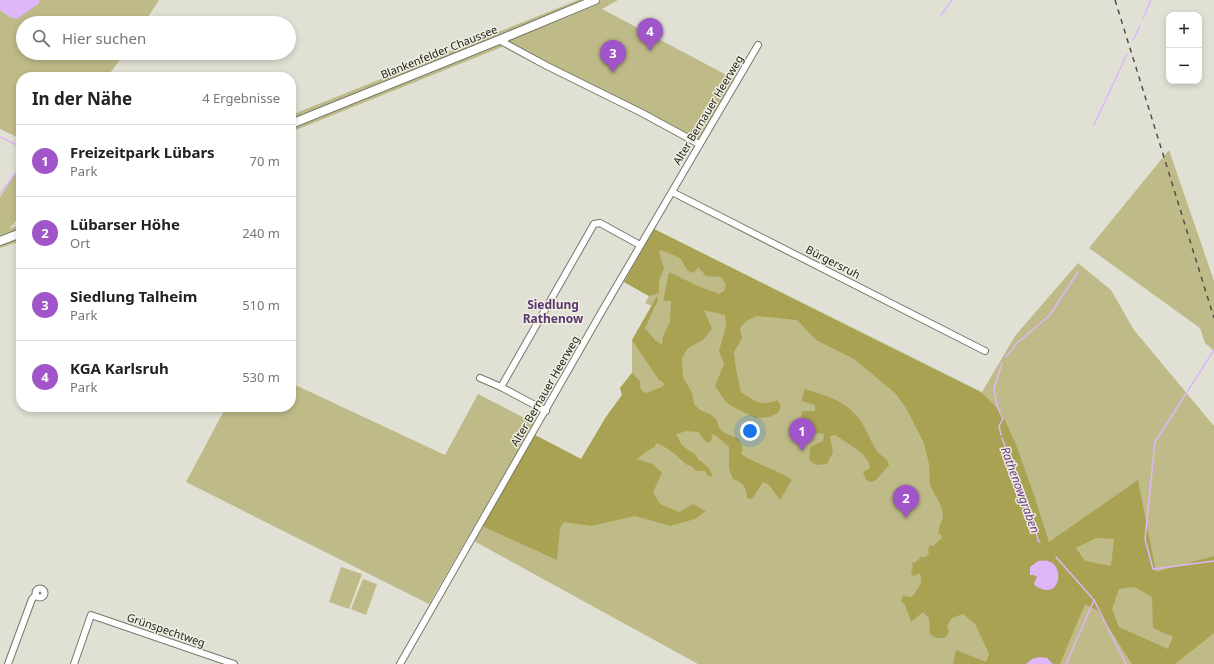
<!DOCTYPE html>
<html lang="de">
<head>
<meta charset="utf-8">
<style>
  body { margin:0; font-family:"Noto Sans",sans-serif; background:#f2f2f2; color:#222 }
  .controls { position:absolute; right:12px; top:12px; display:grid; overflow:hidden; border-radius:8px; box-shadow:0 2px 6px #0003 }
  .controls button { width:36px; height:36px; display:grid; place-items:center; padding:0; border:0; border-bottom:1px solid #e0e0e0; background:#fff; color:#222; font:20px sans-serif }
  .you { position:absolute; left:750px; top:431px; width:14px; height:14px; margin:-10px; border:3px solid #fff; border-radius:50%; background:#1a73e8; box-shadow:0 0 0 6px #1a73e833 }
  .badge { display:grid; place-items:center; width:26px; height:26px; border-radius:50%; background:#a055c8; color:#fff; font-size:13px; font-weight:700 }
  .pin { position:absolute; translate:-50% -33px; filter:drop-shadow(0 1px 2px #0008) }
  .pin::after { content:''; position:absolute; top:21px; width:14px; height:12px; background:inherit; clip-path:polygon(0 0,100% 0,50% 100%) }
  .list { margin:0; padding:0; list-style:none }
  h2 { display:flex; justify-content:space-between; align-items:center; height:52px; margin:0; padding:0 16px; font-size:17px }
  h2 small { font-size:13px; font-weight:400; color:#767676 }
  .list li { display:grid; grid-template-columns:26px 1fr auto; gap:12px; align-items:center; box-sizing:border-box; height:72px; padding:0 16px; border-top:1px solid #e0e0e0 }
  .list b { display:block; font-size:15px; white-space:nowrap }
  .list p { margin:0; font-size:13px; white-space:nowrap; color:#767676 }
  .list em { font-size:13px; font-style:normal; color:#767676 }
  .icon { flex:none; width:22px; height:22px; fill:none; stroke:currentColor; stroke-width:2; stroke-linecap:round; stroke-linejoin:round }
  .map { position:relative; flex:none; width:1214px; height:664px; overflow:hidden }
  .search { position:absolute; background:#fff; box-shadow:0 2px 6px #0003; left:16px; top:16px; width:280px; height:44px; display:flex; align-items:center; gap:10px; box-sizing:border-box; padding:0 14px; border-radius:22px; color:#767676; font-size:15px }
  .panel { position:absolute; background:#fff; box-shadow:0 2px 6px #0003; left:16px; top:72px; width:280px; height:340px; border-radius:16px }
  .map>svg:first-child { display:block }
  .green { fill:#bfbb88 }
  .forest { fill:#a9a253; fill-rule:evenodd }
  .water { fill:#dfb6f9 }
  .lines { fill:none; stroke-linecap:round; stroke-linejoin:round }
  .stream { stroke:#dfb6f9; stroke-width:1.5 }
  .street-casing { stroke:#78776c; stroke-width:8 }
  .secondary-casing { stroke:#78776c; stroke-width:10 }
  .street { stroke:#fff; stroke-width:6 }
  .secondary { stroke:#fff; stroke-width:8 }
  .rail { stroke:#4f4f48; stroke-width:1.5; stroke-dasharray:5 5; stroke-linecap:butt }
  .labels { text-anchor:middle; stroke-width:3; stroke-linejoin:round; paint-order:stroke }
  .street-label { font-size:11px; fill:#23231e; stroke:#eeeee1 }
  .neighbourhood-label { font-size:12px; font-weight:bold; fill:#5c3770; stroke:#eeeee1 }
  .water-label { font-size:12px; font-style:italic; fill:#6c3a88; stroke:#eeeee1 }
</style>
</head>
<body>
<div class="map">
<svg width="1214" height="664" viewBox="0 0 1214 664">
  <rect width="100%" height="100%" fill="#e1e0d4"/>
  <g class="green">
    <polygon points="39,0 159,0 144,23 23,23 23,53 125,53 107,77 21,77 21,139 0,129 0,10 10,17 39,3"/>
    <polygon points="578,0 618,0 602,9 734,79 696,143 507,45 291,132 291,115"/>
    <polygon points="1169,150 1214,281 1214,351 1205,343 1200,328 1089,248"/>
    <polygon points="21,165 21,215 9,229 21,224 21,241 0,248 0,197"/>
    <polygon points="654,229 982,392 1015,336 1078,263 1111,290 1134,330 1214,426 1214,664 698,664 474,541 535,435 581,459 606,417 622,395 620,388 632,373 632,340 652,306 645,303 649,296 624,282"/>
    <polygon points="291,383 445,455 478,394 534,423 429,604 186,482 226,407 291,407"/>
    <polygon points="341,567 362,574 349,609 329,602"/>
    <polygon points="363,579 377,584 366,615 351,609"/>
  </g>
  <g class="forest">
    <path d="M654,229L982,393L1001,412L1015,442L1035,498L1049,542L1138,480L1156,572L1214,556V633L1175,664H1132L1098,611L1085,604L1060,664L1027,663L1026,664H953L956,650L986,662L989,654L975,624L963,614L952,618L947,626L949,632L945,638H936L930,634L929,618L923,612L911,622L905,605L901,601L903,596L912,597C917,590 925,581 919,573L915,576L912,575L911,570L913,568L912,563L916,562L921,557H925L929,554L928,549L930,545L933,546L942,538L941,534L938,535L939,528L943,517L942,508L930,485L929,464L924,443L906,408L895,393L854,359L816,340L797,320L757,316L746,321L740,328L742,338L734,352L736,369L741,392C755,401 761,407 777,400L781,406L778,413L769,417L756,418L731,406L725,401L715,386L724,364L719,351L726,326L725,315L704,310L712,329L703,340L688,348L682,358L683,377L692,393L694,404L700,410L710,414L717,420C718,433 728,434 739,439L743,449L741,454C757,465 776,469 792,480L780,500L769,485L763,482L752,499L747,498C747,489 743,482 733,479L729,469V447L714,434L711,436L712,438L710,443L705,441L698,432L687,431L676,434L682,445L688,450L695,454L698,459L709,468L713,477L708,476L705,471H696L690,465H687C678,457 668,447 656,443L655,447L650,449L637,459L653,464L662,473L653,492L660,504L679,512L693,504L706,511L695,519L670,526L635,516L591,526L564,522L560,528L557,560L482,526L535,435L581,459L606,417L622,395L620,388L632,373L640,381C640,387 640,391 646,393L662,387L665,384L659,380L632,340L657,296L658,300L645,328L655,340L662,345L663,336L670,322L671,301H663L669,272L696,285L719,294L724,291L726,285L721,277L706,276L698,267L694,273L688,271L680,258L661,250L659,252L664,268L659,281V293L649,296L624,282ZM1096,538L1114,539L1111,566L1085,561L1076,548ZM1057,569L1058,575L1045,590L1035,586L1034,584L1037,577L1033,575ZM1134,587L1152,597L1153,628L1173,637L1168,649L1119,627L1112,609L1119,589Z"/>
    <path d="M805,389C829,397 848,401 862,423C867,431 872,444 877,451C881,457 887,457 889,465L876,480L871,482L866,480L863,472L870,468C869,453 846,443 835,435L830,436L833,452L827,464L816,465L809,460L810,447L823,441L824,435L820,433L804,435L801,416L803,411H815V405L801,401Z"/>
  </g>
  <g class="water">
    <polygon points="0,0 39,0 39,3 17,19 10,17 0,10"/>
    <path d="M1038,561C1041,561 1045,560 1048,561C1064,565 1061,596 1042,589C1038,587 1036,587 1034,584L1037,577L1035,575H1030V567Z"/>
    <polygon points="1039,657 1047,658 1053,664 1026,664 1032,659"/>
  </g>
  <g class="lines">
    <g class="stream">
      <polyline points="941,15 952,0"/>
      <polyline points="1143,18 1151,0"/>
      <polyline points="1133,40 1140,26"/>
      <polyline points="1094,125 1127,54"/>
      <polyline points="0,137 21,147"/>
      <polyline points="0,194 21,166"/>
      <polyline points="1214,350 1155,442 1145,539 1153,569 1214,561"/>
      <polyline points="1006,357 1017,343 1049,316 1078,272"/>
      <polyline points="1001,435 999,426 1003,419 997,406 994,389 1002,363"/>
      <polyline points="1002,438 1020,485 1039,542"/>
      <polyline points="1056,557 1094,600 1126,664"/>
      <polyline points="1066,664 1094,600"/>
    </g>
    <g class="street-casing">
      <g id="street">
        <polyline points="499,40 547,66 642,113 699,144"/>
        <polyline points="672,192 985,351"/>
        <polyline points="480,378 501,387 546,411"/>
        <polyline points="501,387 594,224 600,223 640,245"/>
        <circle cx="40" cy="593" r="4.5"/>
        <polyline points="8,664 32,599 36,595"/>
        <polyline points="74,664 91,615 234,664"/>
        <polyline points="400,664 602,311 758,45"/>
      </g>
    </g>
    <g class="secondary-casing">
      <g id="secondary">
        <polyline points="291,124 499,40 595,0"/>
        <polyline points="0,241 21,233"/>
      </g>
    </g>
    <use href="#street" class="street"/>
    <use href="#secondary" class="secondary"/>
    <polyline class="rail" points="1115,0 1214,318"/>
  </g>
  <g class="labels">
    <g class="street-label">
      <text transform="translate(439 52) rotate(-22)" y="4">Blankenfelder Chaussee</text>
      <text transform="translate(708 110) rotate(-59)" y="4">Alter Bernauer Heerweg</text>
      <text transform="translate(833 262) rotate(27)" y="4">Bürgersruh</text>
      <text transform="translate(545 391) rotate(-60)" y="4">Alter Bernauer Heerweg</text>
      <text transform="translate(166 630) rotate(19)" y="4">Grünspechtweg</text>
    </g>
    <g class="neighbourhood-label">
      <text x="553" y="309">Siedlung<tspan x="553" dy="14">Rathenow</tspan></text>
    </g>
    <g class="water-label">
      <text transform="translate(1020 490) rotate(70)" y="4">Rathenowgraben</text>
    </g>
  </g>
</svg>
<div class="controls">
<button>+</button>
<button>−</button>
</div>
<div class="you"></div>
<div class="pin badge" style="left:802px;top:451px">1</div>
<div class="pin badge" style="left:906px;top:518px">2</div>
<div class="pin badge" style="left:613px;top:73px">3</div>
<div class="pin badge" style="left:650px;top:51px">4</div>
<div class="search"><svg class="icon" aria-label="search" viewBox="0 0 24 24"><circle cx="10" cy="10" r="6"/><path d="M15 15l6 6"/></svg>Hier suchen</div>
<section class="panel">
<h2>In der Nähe<small>4 Ergebnisse</small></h2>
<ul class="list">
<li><span class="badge">1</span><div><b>Freizeitpark Lübars</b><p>Park</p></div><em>70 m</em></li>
<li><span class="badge">2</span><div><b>Lübarser Höhe</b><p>Ort</p></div><em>240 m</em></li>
<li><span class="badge">3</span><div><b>Siedlung Talheim</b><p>Park</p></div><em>510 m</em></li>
<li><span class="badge">4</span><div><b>KGA Karlsruh</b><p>Park</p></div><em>530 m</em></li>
</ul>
</section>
</div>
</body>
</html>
